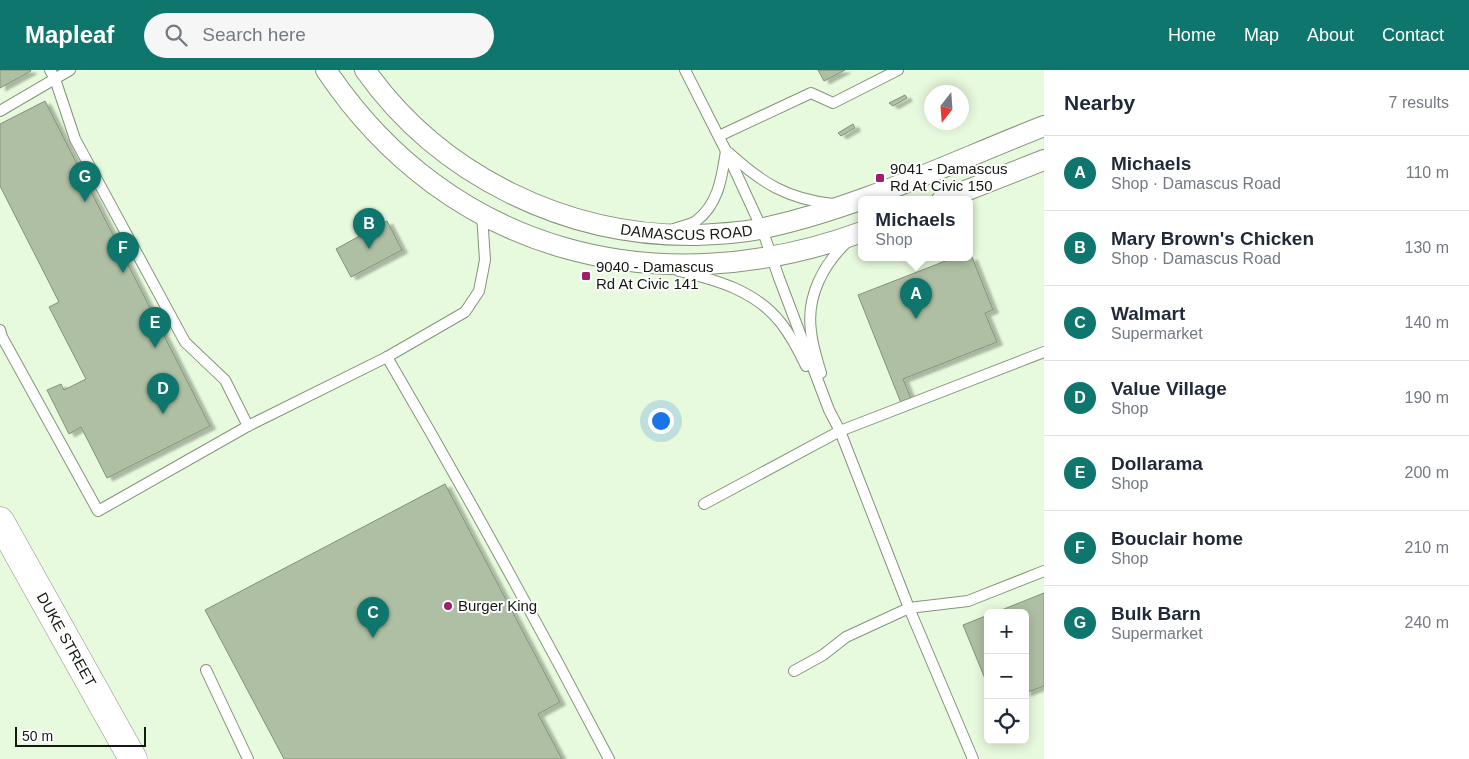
<!DOCTYPE html>
<html lang="en">
<head>
<meta charset="utf-8">
<style>
  body { margin:0; font-family:Arial,sans-serif; background:#f6f6f7; color:#1f2937 }
  .controls { position:absolute; right:15px; bottom:15px; display:grid; overflow:hidden; border-radius:8px; box-shadow:0 2px 12px #0003 }
  .controls button { width:45px; height:45px; display:grid; place-items:center; padding:0; border:0; border-bottom:1px solid #e0e1e3; background:#fff; color:#1f2937; font:25px sans-serif }
  .compass { position:absolute; left:924px; top:15px; width:45px; height:45px; border-radius:50%; background:#fff; box-shadow:0 2px 12px #0003; rotate:197deg }
  .scale { position:absolute; left:15px; bottom:12px; width:131px; box-sizing:border-box; padding-left:5px; border:2px solid #141a11; border-top:0; font-size:14px; line-height:18px; white-space:nowrap; color:#141a11; -webkit-text-stroke:4px #fff; paint-order:stroke }
  .you { position:absolute; left:660px; top:350px; width:18px; height:18px; margin:-12px; border:4px solid #fff; border-radius:50%; background:#1a73e8; box-shadow:0 0 0 8px #1a73e833 }
  .badge { display:grid; place-items:center; width:32px; height:32px; border-radius:50%; background:#0f766e; color:#fff; font-size:16px; font-weight:700 }
  .pin { position:absolute; translate:-50% -41px; filter:drop-shadow(0 1px 2px #0008) }
  .pin::after { content:''; position:absolute; top:26px; width:18px; height:15px; background:inherit; clip-path:polygon(0 0,100% 0,50% 100%) }
  .popup { position:absolute; left:858px; top:126px; width:115px; height:65px; box-sizing:border-box; display:grid; place-content:center; border-radius:8px; background:#fff; filter:drop-shadow(0 1px 4px #0005); font-size:16px; white-space:nowrap; color:#747a83 }
  .popup b { font-size:19px; color:#1f2937 }
  .popup::after { content:''; position:absolute; left:50%; top:100%; margin-left:-10px; border:10px solid transparent; border-top-color:#fff }
  .list { margin:0; padding:0; list-style:none }
  h2 { display:flex; justify-content:space-between; align-items:center; height:65px; margin:0; padding:0 20px; font-size:21px }
  h2 small { font-size:16px; font-weight:400; color:#747a83 }
  .list li { display:grid; grid-template-columns:32px 1fr auto; gap:15px; align-items:center; box-sizing:border-box; height:75px; padding:0 20px; border-top:1px solid #e0e1e3 }
  .list b { display:block; font-size:19px; white-space:nowrap }
  .list p { margin:0; font-size:16px; white-space:nowrap; color:#747a83 }
  .list em { font-size:16px; font-style:normal; color:#747a83 }
  .icon { flex:none; width:28px; height:28px; fill:none; stroke:currentColor; stroke-width:2; stroke-linecap:round; stroke-linejoin:round }
  .map { position:relative; flex:none; width:1044px; height:689px; overflow:hidden }
  header { display:flex; align-items:center; gap:30px; box-sizing:border-box; height:70px; padding:0 25px; background:#0f766e; color:#fff }
  header strong { font-size:24px }
  nav { display:flex; gap:28px; margin-inline-start:auto; font-size:18px }
  .search { width:350px; height:45px; background:#f6f6f7; display:flex; align-items:center; gap:12px; box-sizing:border-box; padding:0 18px; border-radius:28px; color:#747a83; font-size:19px }
  main { display:flex }
  aside { flex:1; background:#fff }
  .map>svg:first-child { display:block }
  .building { fill:#aebfa4; stroke:#829278; filter:url(#shadow) }
  .lines { fill:none; stroke-linecap:round; stroke-linejoin:round }
  .lane-casing { stroke:#84947a; stroke-width:12 }
  .street-casing { stroke:#84947a; stroke-width:22 }
  .secondary-casing { stroke:#84947a; stroke-width:29 }
  .lane { stroke:#fff; stroke-width:10 }
  .street { stroke:#fff; stroke-width:20 }
  .secondary { stroke:#fff; stroke-width:28 }
  .poi-dot { fill:#a21d6b; stroke:#fff; stroke-width:2 }
  .labels { text-anchor:middle; stroke-width:4; stroke-linejoin:round; paint-order:stroke }
  .poi-label { font-size:15px; fill:#141a11; stroke:#fff; text-anchor:start }
  .street-label { font-size:15px; fill:#141a11; stroke:#fff }
</style>
</head>
<body>
<header>
<strong>Mapleaf</strong>
<div class="search"><svg class="icon" aria-label="search" viewBox="0 0 24 24"><circle cx="10" cy="10" r="6"/><path d="M15 15l6 6"/></svg>Search here</div>
<nav><a>Home</a><a>Map</a><a>About</a><a>Contact</a></nav>
</header>
<main>
<div class="map">
<svg width="1044" height="689" viewBox="0 0 1044 689">
  <defs>
    <filter id="shadow"><feDropShadow dx="5.5" dy="3" stdDeviation="1" flood-color="#0004"/></filter>
  </defs>
  <rect width="100%" height="100%" fill="#e8fadd"/>
  <g class="building">
    <polygon points="0,0 30,0 31,1 0,18"/>
    <polygon points="818,0 845,0 824,11"/>
    <polygon points="905,25 907,28 893,36 889,33"/>
    <polygon points="45,31 210,356 107,408 81,357 69,364 47,320 61,314 64,320 86,309 49,237 59,232 0,116 0,54"/>
    <polygon points="853,54 855,58 841,66 838,63"/>
    <polygon points="387,151 402,180 351,207 336,179"/>
    <polygon points="972,187 993,240 985,243 997,272 903,309 911,329 901,333 858,225 953,188 963,188 964,190"/>
    <polygon points="445,414 560,632 538,644 562,689 284,689 205,540"/>
    <polygon points="1044,523 1044,616 1025,623 1025,543 994,543"/>
    <polygon points="988,545 988,616 963,555"/>
  </g>
  <g class="lines">
    <g class="lane-casing">
      <g id="lane">
        <polyline points="50,0 55,9 75,69 185,272 225,310 248,356"/>
        <polyline points="685,0 726,81 762,159 779,208 829,340 840,361 909,538 973,689"/>
        <polyline points="0,41 70,0"/>
        <polyline points="719,66 811,23 833,33 898,0"/>
        <path d="M729,83C762,113 787,129 833,134"/>
        <path d="M674,159C681,156 691,155 696,151C719,134 722,106 726,81"/>
        <path d="M679,201C717,210 756,221 781,253C791,266 799,281 806,296"/>
        <polyline points="0,260 2,267 98,441 248,356 387,287 465,242 479,221 485,190 482,145"/>
        <path d="M387,287C464,419 538,553 609,689"/>
        <path d="M821,303C817,289 812,275 811,261C806,226 824,193 849,170"/>
        <polyline points="704,434 840,361 1044,282"/>
        <polyline points="206,600 248,689"/>
        <polyline points="794,601 823,585 846,567 909,538 968,531 1044,501"/>
      </g>
    </g>
    <g class="street-casing">
      <g id="street">
        <path d="M326,0C449,184 659,236 862,162"/>
        <path id="s1" d="M365,0C440,106 567,167 696,165C719,164 742,163 764,158C861,137 952,92 1044,56"/>
        <polyline points="942,130 1044,90"/>
      </g>
    </g>
    <g class="secondary-casing">
      <g id="secondary">
        <path id="s2" d="M0,451L133,689"/>
      </g>
    </g>
    <use href="#lane" class="lane"/>
    <use href="#street" class="street"/>
    <use href="#secondary" class="secondary"/>
  </g>
  <g class="poi-dot">
    <rect x="875" y="103" width="10" height="10" rx="2.5"/>
    <rect x="581" y="201" width="10" height="10" rx="2.5"/>
    <circle cx="448" cy="536" r="5"/>
  </g>
  <g class="labels">
    <g class="poi-label">
      <text x="890" y="104">9041 - Damascus<tspan x="890" dy="17">Rd At Civic 150</tspan></text>
      <text x="596" y="202">9040 - Damascus<tspan x="596" dy="17">Rd At Civic 141</tspan></text>
      <text x="458" y="541">Burger King</text>
    </g>
    <g class="street-label">
      <text dy="5" stroke="none"><textPath href="#s1" startOffset="375">DAMASCUS ROAD</textPath></text>
      <text dy="5" stroke="none"><textPath href="#s2" startOffset="136">DUKE STREET</textPath></text>
    </g>
  </g>
</svg>
<div class="controls">
<button>+</button>
<button>−</button>
<button><svg class="icon" aria-label="locate" viewBox="0 0 24 24"><circle cx="12" cy="12" r="6"/><path d="M12 2v4M12 18v4M2 12h4M18 12h4"/></svg></button>
</div>
<svg class="compass" viewBox="-18 -18 36 36"><path d="M0-13l5 13h-10z" fill="#e53935"/><path d="M0 13l5-13h-10z" fill="#747a83"/></svg>
<div class="scale">50 m</div>
<div class="you"></div>
<div class="pin badge" style="left:916px;top:249px">A</div>
<div class="popup"><b>Michaels</b>Shop</div>
<div class="pin badge" style="left:369px;top:179px">B</div>
<div class="pin badge" style="left:373px;top:568px">C</div>
<div class="pin badge" style="left:163px;top:344px">D</div>
<div class="pin badge" style="left:155px;top:278px">E</div>
<div class="pin badge" style="left:123px;top:203px">F</div>
<div class="pin badge" style="left:85px;top:132px">G</div>
</div>
<aside>
<h2>Nearby<small>7 results</small></h2>
<ul class="list">
<li><span class="badge">A</span><div><b>Michaels</b><p>Shop · Damascus Road</p></div><em>110 m</em></li>
<li><span class="badge">B</span><div><b>Mary Brown's Chicken</b><p>Shop · Damascus Road</p></div><em>130 m</em></li>
<li><span class="badge">C</span><div><b>Walmart</b><p>Supermarket</p></div><em>140 m</em></li>
<li><span class="badge">D</span><div><b>Value Village</b><p>Shop</p></div><em>190 m</em></li>
<li><span class="badge">E</span><div><b>Dollarama</b><p>Shop</p></div><em>200 m</em></li>
<li><span class="badge">F</span><div><b>Bouclair home</b><p>Shop</p></div><em>210 m</em></li>
<li><span class="badge">G</span><div><b>Bulk Barn</b><p>Supermarket</p></div><em>240 m</em></li>
</ul>
</aside>
</main>
</body>
</html>
